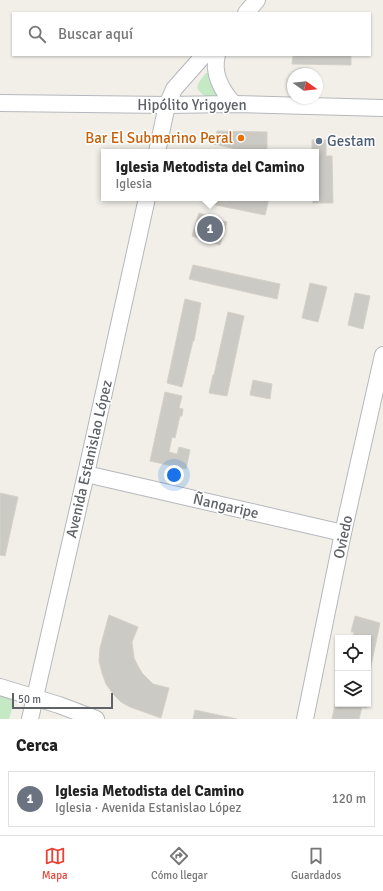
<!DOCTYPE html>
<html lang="es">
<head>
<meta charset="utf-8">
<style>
  body { margin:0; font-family:Signika,sans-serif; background:#f2f2f2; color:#222 }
  .controls { position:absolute; right:12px; bottom:12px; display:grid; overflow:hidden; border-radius:0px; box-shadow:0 1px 3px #0004 }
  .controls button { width:36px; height:36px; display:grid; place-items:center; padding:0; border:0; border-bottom:1px solid #e0e0e0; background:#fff; color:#222; font:20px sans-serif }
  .compass { position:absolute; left:287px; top:68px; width:36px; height:36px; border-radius:50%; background:#fff; box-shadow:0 1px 3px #0004; rotate:105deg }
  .scale { position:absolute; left:12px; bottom:10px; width:101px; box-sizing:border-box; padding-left:4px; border:2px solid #5f6368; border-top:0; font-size:11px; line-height:14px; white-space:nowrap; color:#5f6368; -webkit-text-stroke:3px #fff; paint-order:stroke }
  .you { position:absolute; left:174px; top:475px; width:14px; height:14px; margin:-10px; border:3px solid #fff; border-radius:50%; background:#1a73e8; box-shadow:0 0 0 6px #1a73e833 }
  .badge { display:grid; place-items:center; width:26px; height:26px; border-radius:50%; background:#ea4335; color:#fff; font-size:13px; font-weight:700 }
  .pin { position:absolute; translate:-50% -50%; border:2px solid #fff; box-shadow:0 1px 4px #0006 }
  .popup { position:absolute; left:101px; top:149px; width:218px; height:52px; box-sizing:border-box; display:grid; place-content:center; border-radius:0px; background:#fff; filter:drop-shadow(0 1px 3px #0005); font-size:13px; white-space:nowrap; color:#767676 }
  .popup b { font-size:15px; color:#222 }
  .popup::after { content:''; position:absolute; left:50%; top:100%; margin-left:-8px; border:8px solid transparent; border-top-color:#fff }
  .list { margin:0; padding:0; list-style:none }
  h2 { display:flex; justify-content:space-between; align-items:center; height:52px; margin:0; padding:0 16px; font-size:17px }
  h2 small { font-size:13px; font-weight:400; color:#767676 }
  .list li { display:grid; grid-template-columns:26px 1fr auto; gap:12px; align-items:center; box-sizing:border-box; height:56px; margin:0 8px 8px; padding:0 8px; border:1px solid #e0e0e0; border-radius:0px }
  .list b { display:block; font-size:15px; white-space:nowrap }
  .list p { margin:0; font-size:13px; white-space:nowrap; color:#767676 }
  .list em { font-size:13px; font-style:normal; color:#767676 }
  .icon { flex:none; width:22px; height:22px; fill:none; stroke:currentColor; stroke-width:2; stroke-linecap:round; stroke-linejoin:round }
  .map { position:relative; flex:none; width:383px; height:719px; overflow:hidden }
  .search { position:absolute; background:#fff; box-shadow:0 1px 3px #0004; left:12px; right:12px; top:12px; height:44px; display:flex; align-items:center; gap:10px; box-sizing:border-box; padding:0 14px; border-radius:0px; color:#767676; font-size:15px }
  .sheet { height:116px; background:#fff }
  nav { display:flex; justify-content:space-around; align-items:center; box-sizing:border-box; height:56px; border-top:1px solid #e0e0e0; background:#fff; font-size:11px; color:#767676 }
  nav a { display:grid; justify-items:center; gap:2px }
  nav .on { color:#ea4335 }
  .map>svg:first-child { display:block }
  .green { fill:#c5e8c5 }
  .building { fill:#cccac5; stroke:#d6d1c6 }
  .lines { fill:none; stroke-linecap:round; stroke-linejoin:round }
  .minor-casing { stroke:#b5b8bc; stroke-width:18 }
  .minor { stroke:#fff; stroke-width:16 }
  .food-dot { fill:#e8710a; stroke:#fff; stroke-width:1.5 }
  .service-dot { fill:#5c6f8a; stroke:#fff; stroke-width:1.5 }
  .labels { text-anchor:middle; stroke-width:3; stroke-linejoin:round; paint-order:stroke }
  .street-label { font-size:15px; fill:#5f6368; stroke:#fff }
  .food-label { font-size:15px; fill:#c56008; stroke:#fff; text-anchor:end }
  .service-label { font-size:15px; fill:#4e5e75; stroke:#fff; text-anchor:start }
</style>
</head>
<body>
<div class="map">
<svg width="383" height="719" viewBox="0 0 383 719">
  <rect width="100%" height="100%" fill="#f1efe8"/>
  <g class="green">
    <path d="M206,73H209L219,96L218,97C207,97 204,98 197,88L199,82Z"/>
    <path d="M0,694L11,699C14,705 11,712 9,719H0Z"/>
  </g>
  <g class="building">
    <polygon points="293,55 351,55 351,65 292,64"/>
    <polygon points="217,131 267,132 267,152 249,152 214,144"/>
    <polygon points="312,140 326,140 326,156 332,156 333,203 313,203 313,198 316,198 316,152 312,152"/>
    <polygon points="207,198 269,198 265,215 206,203"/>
    <polygon points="199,213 227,222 220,245 192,236"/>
    <polygon points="193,265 280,284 277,299 189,279"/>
    <polygon points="310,283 327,287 318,322 302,318"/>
    <polygon points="355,293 370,296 363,329 348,325"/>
    <polygon points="185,299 201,303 194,341 193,341 182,387 167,383"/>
    <polygon points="228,312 244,316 227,396 209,393 213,375 214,375"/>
    <polygon points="253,380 272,384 270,399 250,395"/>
    <polygon points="165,392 182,396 179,408 183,409 182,416 180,416 175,438 172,437 169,452 177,454 179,447 190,450 186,469 150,461"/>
    <polygon points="0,493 18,497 5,556 0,555"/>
    <polygon points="109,615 138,627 132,642 134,658 138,666 142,673 153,684 169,688 161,718 130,707 121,702 113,694 106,684 102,673 99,661 100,648"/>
    <polygon points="355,616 380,623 371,666 368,693 368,638 353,638 354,632 351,632"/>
    <polygon points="336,700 338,701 338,704 367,704 366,708 362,707 359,719 332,719"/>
    <polygon points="195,710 237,719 193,719"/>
  </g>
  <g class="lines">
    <g class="minor-casing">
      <g id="minor">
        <polyline points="246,13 257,0"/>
        <path d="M217,55C212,73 222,91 234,104"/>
        <polyline points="0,103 167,105 234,104 383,108"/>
        <polyline points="157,152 167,105 174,89 204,55"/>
        <polyline points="86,474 343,533"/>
        <polyline points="0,687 59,705 96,719"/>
        <polyline points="30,719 86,474 147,198"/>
        <polyline points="305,719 343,533 383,355"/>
      </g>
    </g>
    <use href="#minor" class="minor"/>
  </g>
  <circle class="food-dot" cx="241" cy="138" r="4"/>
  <circle class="service-dot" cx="319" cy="141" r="4"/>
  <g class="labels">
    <g class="street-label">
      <text x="192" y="110">Hipólito Yrigoyen</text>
      <text transform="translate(89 459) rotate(-77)" y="5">Avenida Estanislao López</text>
      <text transform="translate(226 506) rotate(13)" y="5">Ñangaripe</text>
      <text transform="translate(343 537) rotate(-78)" y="5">Oviedo</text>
    </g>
    <g class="food-label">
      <text x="233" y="143">Bar El Submarino Peral</text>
    </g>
    <g class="service-label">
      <text x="327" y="146">Gestam</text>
    </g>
  </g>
</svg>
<div class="controls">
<button><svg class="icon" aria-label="locate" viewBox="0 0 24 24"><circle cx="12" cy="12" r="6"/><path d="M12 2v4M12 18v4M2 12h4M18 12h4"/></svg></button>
<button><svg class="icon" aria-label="layers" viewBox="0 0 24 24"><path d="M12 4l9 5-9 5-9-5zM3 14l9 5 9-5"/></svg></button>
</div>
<svg class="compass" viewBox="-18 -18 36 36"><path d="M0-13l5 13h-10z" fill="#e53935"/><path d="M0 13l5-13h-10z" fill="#767676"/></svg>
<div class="scale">50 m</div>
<div class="you"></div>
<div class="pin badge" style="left:210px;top:229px;background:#6b7280">1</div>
<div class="popup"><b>Iglesia Metodista del Camino</b>Iglesia</div>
<div class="search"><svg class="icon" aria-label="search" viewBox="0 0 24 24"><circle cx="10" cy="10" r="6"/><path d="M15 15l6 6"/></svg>Buscar aquí</div>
</div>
<section class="sheet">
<h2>Cerca<small></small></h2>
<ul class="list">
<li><span class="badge" style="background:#6b7280">1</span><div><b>Iglesia Metodista del Camino</b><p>Iglesia · Avenida Estanislao López</p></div><em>120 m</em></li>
</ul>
</section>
<nav>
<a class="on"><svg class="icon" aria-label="map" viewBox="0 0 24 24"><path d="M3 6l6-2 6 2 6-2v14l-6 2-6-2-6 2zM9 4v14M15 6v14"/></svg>Mapa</a>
<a><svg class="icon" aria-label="directions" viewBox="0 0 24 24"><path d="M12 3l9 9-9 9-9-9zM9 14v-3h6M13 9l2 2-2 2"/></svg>Cómo llegar</a>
<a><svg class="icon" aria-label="saved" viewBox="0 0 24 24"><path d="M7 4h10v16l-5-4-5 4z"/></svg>Guardados</a>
</nav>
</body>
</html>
